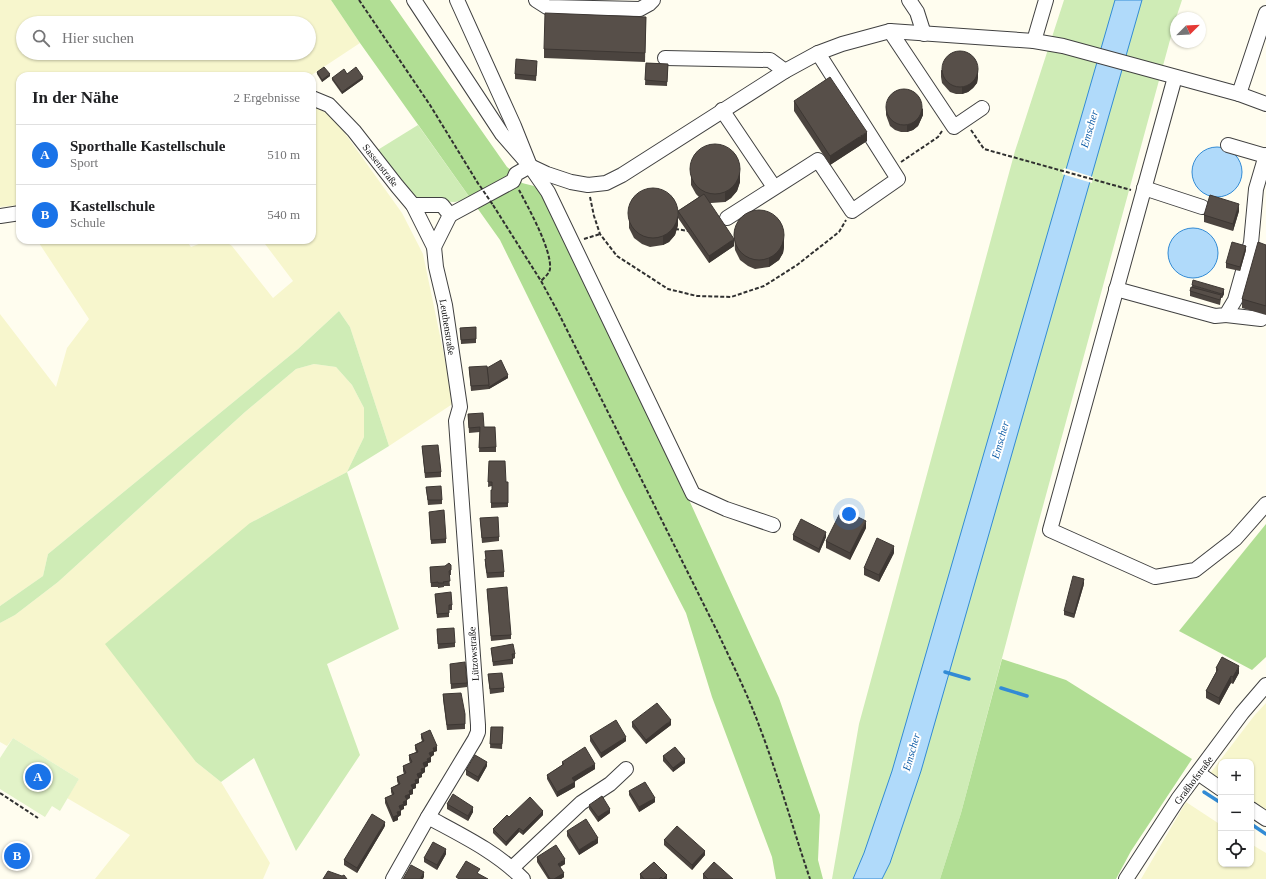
<!DOCTYPE html>
<html lang="de">
<head>
<meta charset="utf-8">
<style>
  body { margin:0; font-family:Georgia,serif; background:#f2f2f2; color:#202124 }
  .controls { position:absolute; right:12px; bottom:12px; display:grid; overflow:hidden; border-radius:8px; box-shadow:0 1px 3px #0004 }
  .controls button { width:36px; height:36px; display:grid; place-items:center; padding:0; border:0; border-bottom:1px solid #e0e0e0; background:#fff; color:#202124; font:20px sans-serif }
  .compass { position:absolute; left:1170px; top:12px; width:36px; height:36px; border-radius:50%; background:#fff; box-shadow:0 1px 3px #0004; rotate:66deg }
  .you { position:absolute; left:849px; top:514px; width:14px; height:14px; margin:-10px; border:3px solid #fff; border-radius:50%; background:#1a73e8; box-shadow:0 0 0 6px #1a73e833 }
  .badge { display:grid; place-items:center; width:26px; height:26px; border-radius:50%; background:#1a73e8; color:#fff; font-size:13px; font-weight:700 }
  .pin { position:absolute; translate:-50% -50%; border:2px solid #fff; box-shadow:0 1px 4px #0006 }
  .list { margin:0; padding:0; list-style:none }
  h2 { display:flex; justify-content:space-between; align-items:center; height:52px; margin:0; padding:0 16px; font-size:17px }
  h2 small { font-size:13px; font-weight:400; color:#757577 }
  .list li { display:grid; grid-template-columns:26px 1fr auto; gap:12px; align-items:center; box-sizing:border-box; height:60px; padding:0 16px; border-top:1px solid #e0e0e0 }
  .list b { display:block; font-size:15px; white-space:nowrap }
  .list p { margin:0; font-size:13px; white-space:nowrap; color:#757577 }
  .list em { font-size:13px; font-style:normal; color:#757577 }
  .icon { flex:none; width:22px; height:22px; fill:none; stroke:currentColor; stroke-width:2; stroke-linecap:round; stroke-linejoin:round }
  .map { position:relative; flex:none; width:1266px; height:879px; overflow:hidden }
  .search { position:absolute; background:#fff; box-shadow:0 1px 3px #0004; left:16px; top:16px; width:300px; height:44px; display:flex; align-items:center; gap:10px; box-sizing:border-box; padding:0 14px; border-radius:22px; color:#757577; font-size:15px }
  .panel { position:absolute; background:#fff; box-shadow:0 1px 3px #0004; left:16px; top:72px; width:300px; height:172px; border-radius:12px }
  .map>svg:first-child { display:block }
  .farmland { fill:#f7f6cd; fill-rule:evenodd }
  .green { fill:#cfecb6 }
  .forest { fill:#b1de94 }
  .pitch { fill:#e2f3c8 }
  .water { fill:#b0dafa; stroke:#328bd5 }
  .pier { fill:#fffdef }
  .lines { fill:none; stroke-linecap:round; stroke-linejoin:round }
  .stream { stroke:#328bd5; stroke-width:3.5 }
  .minor-casing { stroke:#414141; stroke-width:16 }
  .path { stroke:#303030; stroke-width:2; stroke-dasharray:4 2; stroke-linecap:butt }
  .minor { stroke:#fff; stroke-width:14 }
  .path-bridge { stroke:#303030; stroke-width:2; stroke-dasharray:4 2; stroke-linecap:butt }
  .wall { fill:#4b443f }
  .shaded-wall { fill:#3d3733 }
  .building { fill:#574f49; stroke:#3d3733 }
  .labels { text-anchor:middle; stroke-width:4; stroke-linejoin:round; paint-order:stroke }
  .street-label { font-size:10px; fill:#0e0e0e; stroke:#fff }
  .water-label { font-size:11px; font-style:italic; fill:#0f5da7; stroke:#fff }
</style>
</head>
<body>
<div class="map">
<svg width="1266" height="879" viewBox="0 0 1266 879">
  <rect width="100%" height="100%" fill="#fffdef"/>
  <g class="farmland">
    <path d="M0,0H331L360,43L310,76H20V205L0,207ZM23,23H309V53H23Z"/>
    <polygon points="312,106 329,114 339,125 402,213 423,254 454,403 389,446 350,327 339,311 298,349 48,554 43,576 0,606 0,314 56,387 67,348 89,319 37,240 186,240 191,247 209,240 225,241 232,246 273,298 293,281 262,240 312,240"/>
    <polygon points="314,364 336,367 352,385 364,408 364,437 347,472 250,523 196,762 221,782 270,863 263,879 95,879 130,835 67,798 79,779 13,738 7,746 0,742 0,623 15,615 58,582 245,412 296,369"/>
    <polygon points="1266,703 1266,815 1251,805 1251,762 1221,762 1221,784 1209,775 1254,716"/>
    <polygon points="1186,802 1221,825 1221,864 1251,864 1251,844 1266,853 1266,879 1141,879"/>
  </g>
  <g class="green">
    <polygon points="1064,0 1182,0 1176,18 1019,594 961,813 940,879 832,879 859,724 1015,151"/>
    <polygon points="418,125 470,198 455,202 430,201 418,198 405,189 376,151"/>
    <polygon points="339,311 350,327 389,446 347,472 399,629 327,664 360,755 296,851 254,758 221,782 196,762 105,644 250,523 347,472 364,437 364,408 352,385 336,367 314,364 296,369 245,412 58,582 15,615 0,623 0,606 43,576 48,554 298,349"/>
  </g>
  <g class="forest">
    <polygon points="331,0 390,0 507,167 516,174 522,183 534,186 545,196 630,380 680,480 779,698 820,815 818,860 823,879 776,879 772,857 712,697 686,613 622,489 500,240 360,43"/>
    <polygon points="1266,524 1266,657 1252,670 1179,631"/>
    <polygon points="1002,659 1066,680 1192,759 1131,851 1116,879 940,879 961,813"/>
  </g>
  <polygon class="pitch" points="13,738 79,779 60,811 52,806 45,817 0,789 0,758"/>
  <g class="water">
    <polygon points="1115,0 1142,0 921,771 890,863 882,879 853,879 864,853 892,771"/>
    <circle cx="1217" cy="172" r="25"/>
    <circle cx="1193" cy="253" r="25"/>
  </g>
  <polygon class="pier" points="1064,168 1093,177 1092,183 1062,174"/>
  <g class="lines">
    <g class="stream">
      <polyline points="945,672 969,679"/>
      <polyline points="1001,688 1027,696"/>
      <polyline points="1204,792 1221,803"/>
      <polyline points="1251,824 1266,834"/>
    </g>
    <g class="minor-casing">
      <g id="minor">
        <polyline points="414,0 502,134 530,166 547,174 571,182 588,185 606,183 622,175 785,71 818,53 842,44 890,31 1034,41 1063,46 1239,94 1266,13"/>
        <polyline points="457,0 514,126 530,166 548,192 693,494 726,509 773,525"/>
        <polyline points="536,0 547,7 640,9 649,4 653,0"/>
        <polyline points="909,0 917,12 924,34"/>
        <polyline points="890,31 954,127 982,108"/>
        <polyline points="1034,41 1046,0"/>
        <polyline points="665,58 770,60 785,71"/>
        <polyline points="1175,77 1050,530 1155,577 1195,570 1235,539 1266,504"/>
        <polyline points="1239,94 1266,104"/>
        <polyline points="312,98 329,105 354,131 397,186 413,205 434,247 436,267 445,305 460,407 456,421 478,725 478,732 475,739 428,817 393,879"/>
        <polyline points="722,110 774,187"/>
        <polyline points="1228,145 1266,156"/>
        <polyline points="1144,188 1202,207"/>
        <polyline points="413,205 442,205 450,215 434,247"/>
        <polyline points="450,215 513,181 516,174 530,166"/>
        <polyline points="0,216 20,213"/>
        <polyline points="727,218 818,160 852,211 898,179 818,53"/>
        <polyline points="1116,289 1215,316 1226,315 1235,300 1251,243 1256,189 1266,155"/>
        <polyline points="1226,315 1261,319"/>
        <polyline points="1198,773 1221,789"/>
        <polyline points="1251,809 1266,819"/>
        <path d="M428,817C461,835 497,852 523,879"/>
        <polyline points="512,868 581,803 610,784 626,769"/>
        <polyline points="1126,879 1178,799 1242,713 1266,685"/>
      </g>
    </g>
    <g class="path">
      <polyline points="359,0 430,105 479,185"/>
      <polyline points="971,130 984,149 1131,190"/>
      <polyline points="901,162 938,137 942,131"/>
      <path d="M519,190C528,207 552,250 550,269C549,274 545,277 541,281"/>
      <polyline points="590,197 594,216 600,234 617,256 668,289 697,296 731,297 764,286 797,265 839,232 846,220"/>
      <path d="M493,205L541,281L558,312L717,631C732,663 748,695 760,728C779,778 793,829 810,879"/>
      <polyline points="675,229 689,231"/>
      <polyline points="584,239 600,234"/>
      <polyline points="0,793 38,818"/>
    </g>
    <use href="#minor" class="minor"/>
    <polyline class="path-bridge" points="480,186 493,205"/>
  </g>
  <g class="wall">
    <polygon points="646,17 645,62 544,58 544,49"/>
    <polygon points="646,63 668,64 667,86 645,85"/>
    <polygon points="537,65 536,81 515,79 515,74"/>
    <polygon points="941,70 978,77 977,83 973,88 968,92 962,94 956,94 950,92 942,83 941,77"/>
    <polygon points="317,72 330,76 322,82 317,74"/>
    <polygon points="347,74 363,79 342,94 332,80 332,78"/>
    <polygon points="794,101 867,141 830,165 794,111"/>
    <polygon points="886,108 923,115 918,126 913,130 907,132 901,132 895,130 890,126 886,115"/>
    <polygon points="691,167 740,182 737,191 731,198 725,202 711,203 709,203 734,246 709,263 678,218 678,211 699,197 696,194 691,185"/>
    <polygon points="629,210 678,225 675,235 669,242 663,245 650,247 642,244 634,238 629,228"/>
    <polygon points="1239,211 1233,231 1204,222 1204,215"/>
    <polygon points="734,232 784,247 783,253 779,260 769,267 755,269 748,266 740,260 735,250"/>
    <polygon points="1266,245 1266,315 1242,308 1242,299"/>
    <polygon points="1246,250 1240,271 1226,268 1226,263"/>
    <polygon points="1192,285 1224,294 1222,298 1221,298 1220,305 1190,296 1190,291 1192,287"/>
    <polygon points="476,327 476,343 461,344 460,328"/>
    <polygon points="469,367 487,368 508,378 489,389 471,391"/>
    <polygon points="468,414 484,427 496,447 496,452 479,452 480,432 469,433"/>
    <polygon points="422,446 441,472 441,477 425,478"/>
    <polygon points="489,461 506,482 508,482 508,507 491,508 491,490 492,490 492,486 488,487"/>
    <polygon points="426,487 442,500 442,504 428,505"/>
    <polygon points="429,512 446,539 446,543 431,544"/>
    <polygon points="480,518 499,537 499,541 482,543"/>
    <polygon points="866,528 850,560 826,548 826,541"/>
    <polygon points="793,535 826,537 819,553 793,540"/>
    <polygon points="485,551 504,572 504,577 487,578 485,564 485,559 486,559"/>
    <polygon points="894,553 879,582 864,575 864,568"/>
    <polygon points="430,567 451,570 451,575 449,575 450,586 444,586 444,587 438,588 438,587 431,587"/>
    <polygon points="1084,584 1074,618 1064,615 1064,611"/>
    <polygon points="487,589 511,635 511,639 491,641"/>
    <polygon points="435,594 452,605 452,610 449,610 449,617 437,618"/>
    <polygon points="437,629 455,643 455,647 438,649"/>
    <polygon points="491,648 515,654 515,658 513,659 513,664 493,666"/>
    <polygon points="450,664 467,683 467,687 451,689"/>
    <polygon points="1216,668 1239,673 1233,684 1231,683 1219,705 1206,698 1206,691 1216,672"/>
    <polygon points="488,674 504,688 504,692 490,694"/>
    <polygon points="443,694 465,714 465,729 447,730 443,699"/>
    <polygon points="632,722 671,725 646,744 632,727"/>
    <polygon points="491,727 503,727 502,749 490,748"/>
    <polygon points="421,734 437,751 434,752 434,755 431,757 431,762 428,763 428,766 425,767 425,772 422,774 422,777 419,778 419,783 416,784 416,788 413,789 413,794 410,795 410,798 407,800 407,805 404,806 404,809 401,810 401,815 398,817 398,820 393,822 385,803 385,798 392,795 391,792 391,788 398,784 397,781 397,777 404,774 403,771 403,766 410,763 409,760 409,755 416,752 415,749 415,745 422,741 421,738"/>
    <polygon points="590,736 626,741 601,758 590,741"/>
    <polygon points="663,756 685,763 673,772 663,761"/>
    <polygon points="562,762 595,769 574,782 575,787 557,797 547,779 547,775 562,765"/>
    <polygon points="487,766 478,782 466,775 466,770"/>
    <polygon points="629,791 655,802 639,812 629,795"/>
    <polygon points="447,804 473,812 468,821 447,809"/>
    <polygon points="589,805 610,813 598,822 589,809"/>
    <polygon points="543,815 523,835 519,832 506,846 493,833 493,829 509,817"/>
    <polygon points="385,826 357,873 344,865 344,860"/>
    <polygon points="567,831 598,843 579,855 567,836"/>
    <polygon points="664,840 705,855 692,870 664,845"/>
    <polygon points="446,854 437,870 424,862 424,858"/>
    <polygon points="537,857 565,864 560,867 564,877 561,879 548,879 537,862"/>
    <polygon points="654,862 667,879 640,879 640,874"/>
    <polygon points="703,874 733,879 703,879"/>
  </g>
  <g class="shaded-wall">
    <polygon points="978,70 978,77 977,83 973,88 968,92 962,94 962,87"/>
    <polygon points="330,74 330,76 322,82 322,80"/>
    <polygon points="363,77 363,79 342,94 342,92"/>
    <polygon points="923,108 923,115 918,126 913,130 907,132 907,125"/>
    <polygon points="867,132 867,141 830,165 830,156"/>
    <polygon points="740,172 740,182 737,191 731,198 725,202 725,193"/>
    <polygon points="1239,204 1239,211 1233,231 1233,224"/>
    <polygon points="678,216 678,225 675,235 669,242 663,245 663,236"/>
    <polygon points="784,238 784,247 783,253 779,260 769,267 769,258"/>
    <polygon points="734,239 734,246 709,263 709,256"/>
    <polygon points="1246,246 1246,250 1240,271 1240,267"/>
    <polygon points="1224,289 1224,294 1222,298 1222,294"/>
    <polygon points="508,375 508,378 489,389 489,387"/>
    <polygon points="866,521 866,528 850,560 850,553"/>
    <polygon points="826,532 826,537 819,553 819,549"/>
    <polygon points="894,546 894,553 879,582 879,575"/>
    <polygon points="1084,579 1084,584 1074,618 1074,614"/>
    <polygon points="1239,666 1239,673 1233,684 1233,677"/>
    <polygon points="1231,676 1231,683 1219,705 1219,698"/>
    <polygon points="671,720 671,725 646,744 646,740"/>
    <polygon points="626,737 626,741 601,758 601,753"/>
    <polygon points="437,746 437,751 434,752 434,755 429,757 429,753 433,748"/>
    <polygon points="431,757 431,762 428,763 428,766 423,768 423,763 427,759"/>
    <polygon points="685,759 685,763 673,772 673,768"/>
    <polygon points="487,762 487,766 478,782 478,777"/>
    <polygon points="595,764 595,769 572,783 572,778"/>
    <polygon points="425,768 425,772 422,774 422,777 417,779 417,774 421,769"/>
    <polygon points="419,779 419,783 416,784 416,788 411,790 411,785 415,780"/>
    <polygon points="575,782 575,787 557,797 557,792"/>
    <polygon points="413,789 413,794 410,795 410,798 405,800 405,796 409,791"/>
    <polygon points="655,798 655,802 639,812 639,807"/>
    <polygon points="407,800 407,805 404,806 404,809 399,811 399,806 403,802"/>
    <polygon points="473,807 473,812 468,821 468,816"/>
    <polygon points="610,809 610,813 598,822 598,817"/>
    <polygon points="401,811 401,815 398,817 398,820 393,822 393,817 397,812"/>
    <polygon points="543,811 543,815 523,835 523,831"/>
    <polygon points="385,822 385,826 357,873 357,868"/>
    <polygon points="519,828 519,832 506,846 506,842"/>
    <polygon points="598,838 598,843 579,855 579,850"/>
    <polygon points="446,849 446,854 437,870 437,865"/>
    <polygon points="705,851 705,855 692,870 692,865"/>
    <polygon points="565,859 565,864 558,868 558,864"/>
    <polygon points="424,872 424,877 423,879 420,879"/>
    <polygon points="564,873 564,877 561,879 554,879"/>
    <polygon points="667,875 667,879 663,879"/>
  </g>
  <g class="building">
    <polygon points="545,13 646,17 645,53 544,49"/>
    <circle cx="960" cy="69" r="18"/>
    <polygon points="516,59 537,61 536,76 515,74"/>
    <polygon points="646,63 668,64 667,82 645,80"/>
    <polygon points="324,67 330,74 322,80 317,72"/>
    <polygon points="356,67 363,77 342,92 332,78 344,69 347,74"/>
    <polygon points="830,77 867,132 830,156 794,101"/>
    <circle cx="904" cy="107" r="18"/>
    <circle cx="715" cy="169" r="25"/>
    <circle cx="653" cy="213" r="25"/>
    <polygon points="704,194 734,239 709,256 678,211"/>
    <polygon points="1210,195 1239,204 1233,224 1204,215"/>
    <circle cx="759" cy="235" r="25"/>
    <polygon points="1232,242 1246,246 1240,267 1226,263"/>
    <polygon points="1258,242 1266,245 1266,306 1242,299"/>
    <polygon points="1193,280 1224,289 1222,294 1192,285"/>
    <polygon points="1191,287 1221,295 1220,300 1190,291"/>
    <polygon points="476,327 476,339 461,340 460,328"/>
    <polygon points="501,360 508,375 489,387 487,368"/>
    <polygon points="487,366 489,385 471,386 469,367"/>
    <polygon points="483,413 484,427 495,427 496,447 479,448 480,427 469,428 468,414"/>
    <polygon points="438,445 441,472 425,473 422,446"/>
    <polygon points="489,461 505,461 506,482 508,482 508,503 491,503 491,490 492,490 492,482 488,482"/>
    <polygon points="441,486 442,500 428,500 426,487"/>
    <polygon points="842,509 866,521 850,553 826,541"/>
    <polygon points="444,510 446,539 431,540 429,512"/>
    <polygon points="498,517 499,537 482,538 480,518"/>
    <polygon points="801,519 826,532 819,549 793,535"/>
    <polygon points="877,538 894,546 879,575 864,568"/>
    <polygon points="502,550 504,572 487,573 485,559 486,559 485,551"/>
    <polygon points="449,563 451,565 451,570 449,571 450,581 443,582 444,583 438,583 438,582 431,583 430,567 445,566"/>
    <polygon points="1073,576 1084,579 1074,614 1064,611"/>
    <polygon points="507,587 511,635 491,636 487,589"/>
    <polygon points="451,592 452,605 449,605 449,613 437,614 435,594"/>
    <polygon points="454,628 455,643 438,644 437,629"/>
    <polygon points="513,644 515,654 512,654 513,659 493,662 491,648"/>
    <polygon points="1222,657 1239,666 1233,677 1231,676 1219,698 1206,691 1218,669 1216,668"/>
    <polygon points="465,662 467,683 451,684 450,664"/>
    <polygon points="502,673 504,688 490,689 488,674"/>
    <polygon points="461,693 465,714 465,724 447,725 443,694"/>
    <polygon points="657,703 671,720 646,740 632,722"/>
    <polygon points="616,720 626,737 601,753 590,736"/>
    <polygon points="491,727 503,727 502,744 490,744"/>
    <polygon points="430,730 437,746 433,748 434,751 429,753 431,757 427,759 428,761 423,763 425,768 421,769 422,772 417,774 419,779 415,780 416,783 411,785 413,789 409,791 410,794 405,796 407,800 403,802 404,804 399,806 401,811 397,812 398,815 393,817 385,798 394,794 391,788 400,784 397,777 406,773 403,766 412,762 409,755 418,752 415,745 424,741 421,734"/>
    <polygon points="585,747 595,764 572,778 575,782 557,792 547,775 564,764 562,762"/>
    <polygon points="675,747 685,759 673,768 663,756"/>
    <polygon points="475,755 487,762 478,777 466,770"/>
    <polygon points="645,782 655,798 639,807 629,791"/>
    <polygon points="453,794 473,807 468,816 447,804"/>
    <polygon points="602,796 610,809 598,817 589,805"/>
    <polygon points="530,797 543,811 523,831 519,828 506,842 493,829 507,815 509,817"/>
    <polygon points="372,814 385,822 357,868 344,860"/>
    <polygon points="586,819 598,838 579,850 567,831"/>
    <polygon points="677,826 705,851 692,865 664,840"/>
    <polygon points="433,842 446,849 437,865 424,858"/>
    <polygon points="556,845 565,859 558,864 564,873 554,879 550,879 537,857"/>
    <polygon points="466,861 480,869 477,873 488,879 459,879 456,877"/>
    <polygon points="654,862 667,875 663,879 661,877 659,879 644,879 640,874"/>
    <polygon points="714,862 733,879 708,879 703,874"/>
    <polygon points="411,865 424,872 420,879 403,879"/>
    <polygon points="328,871 342,876 344,875 347,879 323,879"/>
  </g>
  <g class="labels">
    <g class="street-label">
      <text transform="translate(381 165) rotate(52)" y="4">Sassenstraße</text>
      <text transform="translate(448 327) rotate(81)" y="4">Leuthenstraße</text>
      <text transform="translate(473 654) rotate(-94)" y="4">Lützowstraße</text>
      <text transform="translate(1193 780) rotate(-53)" y="4">Graßhofstraße</text>
    </g>
    <g class="water-label">
      <text transform="translate(1089 129) rotate(-74)" y="4">Emscher</text>
      <text transform="translate(1000 440) rotate(-74)" y="4">Emscher</text>
      <text transform="translate(911 752) rotate(-74)" y="4">Emscher</text>
    </g>
  </g>
</svg>
<div class="controls">
<button>+</button>
<button>−</button>
<button><svg class="icon" aria-label="locate" viewBox="0 0 24 24"><circle cx="12" cy="12" r="6"/><path d="M12 2v4M12 18v4M2 12h4M18 12h4"/></svg></button>
</div>
<svg class="compass" viewBox="-18 -18 36 36"><path d="M0-13l5 13h-10z" fill="#e53935"/><path d="M0 13l5-13h-10z" fill="#757577"/></svg>
<div class="you"></div>
<div class="pin badge" style="left:38px;top:777px">A</div>
<div class="pin badge" style="left:17px;top:856px">B</div>
<div class="search"><svg class="icon" aria-label="search" viewBox="0 0 24 24"><circle cx="10" cy="10" r="6"/><path d="M15 15l6 6"/></svg>Hier suchen</div>
<section class="panel">
<h2>In der Nähe<small>2 Ergebnisse</small></h2>
<ul class="list">
<li><span class="badge">A</span><div><b>Sporthalle Kastellschule</b><p>Sport</p></div><em>510 m</em></li>
<li><span class="badge">B</span><div><b>Kastellschule</b><p>Schule</p></div><em>540 m</em></li>
</ul>
</section>
</div>
</body>
</html>
